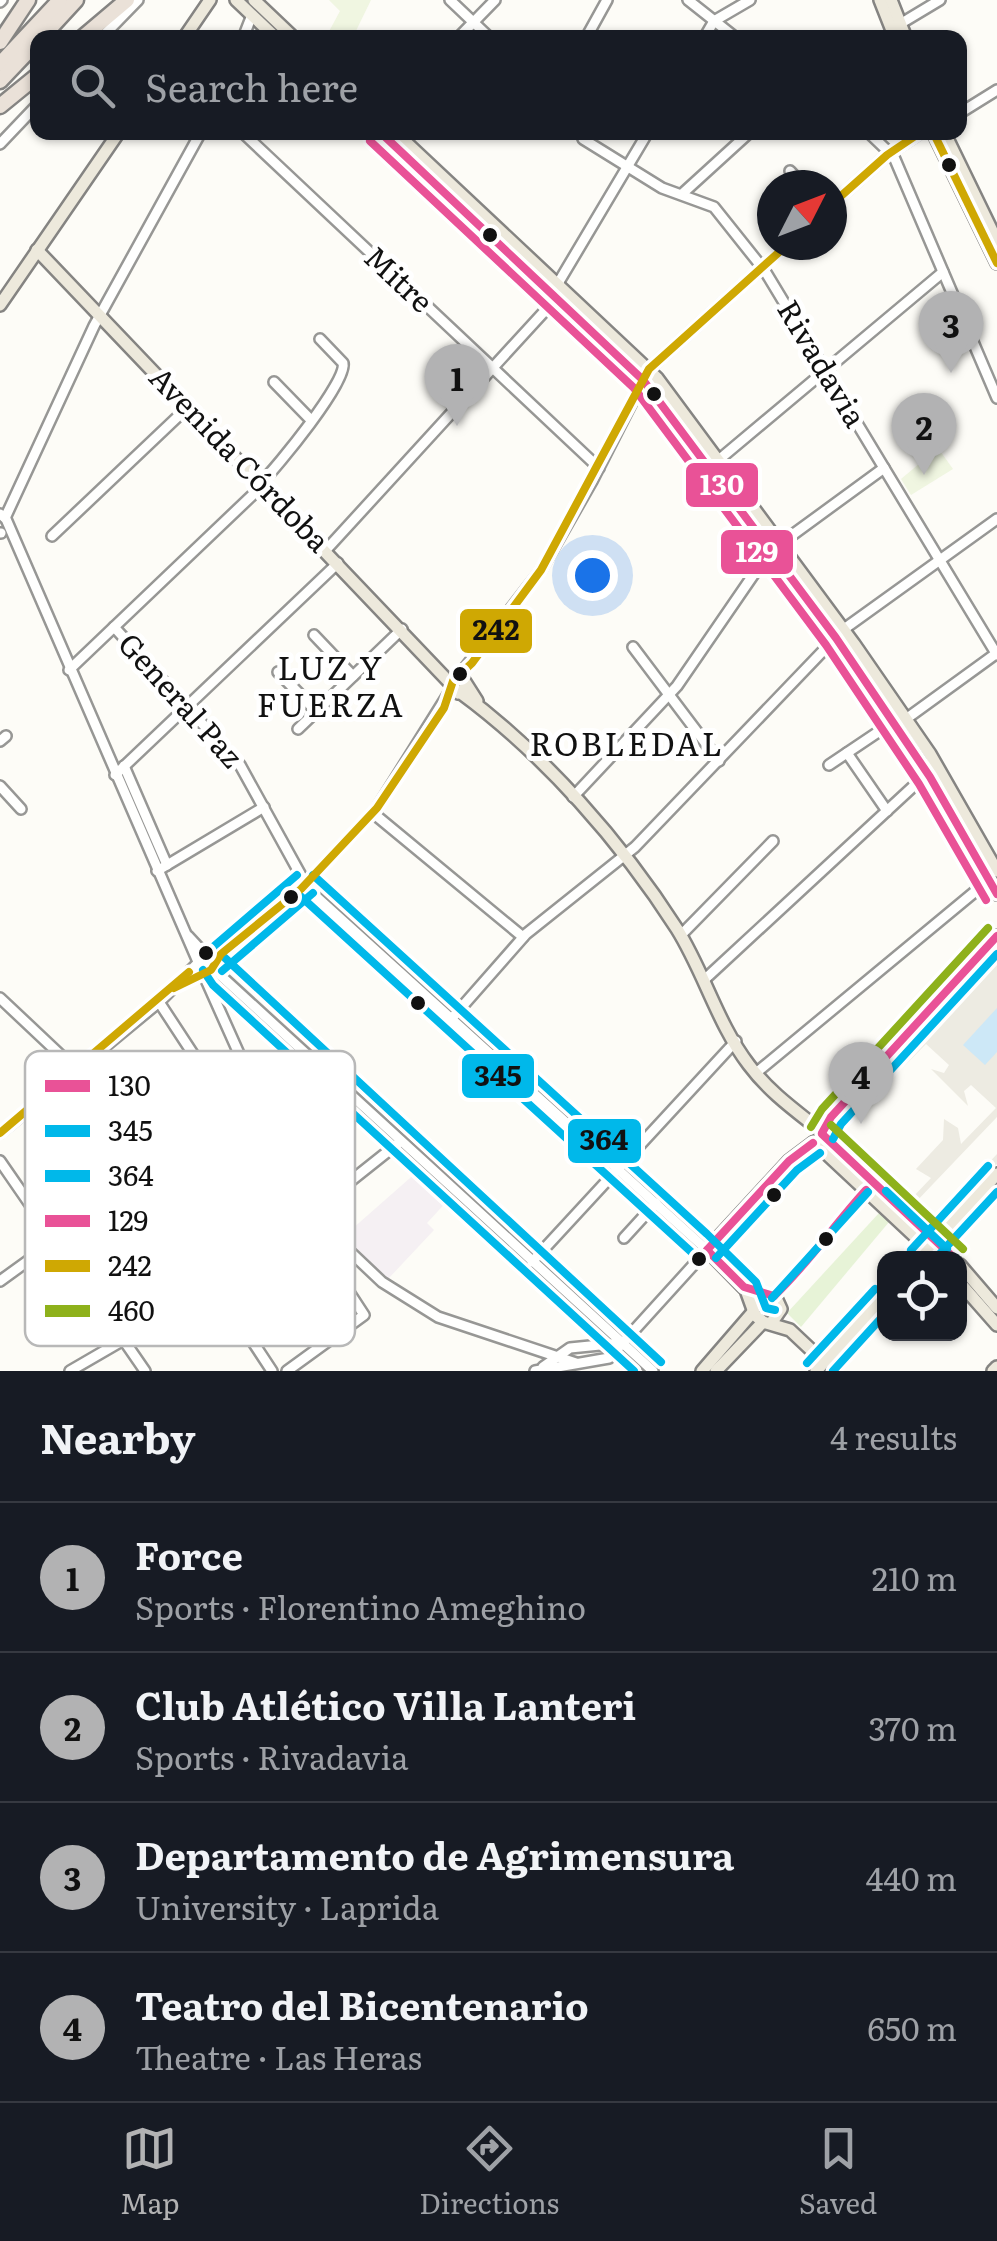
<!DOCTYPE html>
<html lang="en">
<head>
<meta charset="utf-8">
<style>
  body { margin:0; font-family:Literata,serif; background:#20242c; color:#f1f3f6 }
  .controls { position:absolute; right:30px; bottom:30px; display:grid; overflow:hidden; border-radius:20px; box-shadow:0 2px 8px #0004 }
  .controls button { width:90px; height:90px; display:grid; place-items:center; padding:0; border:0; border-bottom:2px solid #363941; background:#171b24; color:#f1f3f6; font:50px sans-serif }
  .compass { position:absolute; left:757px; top:170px; width:90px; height:90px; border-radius:50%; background:#171b24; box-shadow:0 2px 8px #0004; rotate:48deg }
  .you { position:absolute; left:592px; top:575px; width:35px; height:35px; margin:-25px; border:8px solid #fff; border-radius:50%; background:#1a73e8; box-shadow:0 0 0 15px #1a73e833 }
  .badge { display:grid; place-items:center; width:65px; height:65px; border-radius:50%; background:#b2b2b3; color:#111; font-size:32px; font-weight:700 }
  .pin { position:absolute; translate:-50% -82px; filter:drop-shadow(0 2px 5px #0008) }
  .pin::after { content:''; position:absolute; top:52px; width:35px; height:30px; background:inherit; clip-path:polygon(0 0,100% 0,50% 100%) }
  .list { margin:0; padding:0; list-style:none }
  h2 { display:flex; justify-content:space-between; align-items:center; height:130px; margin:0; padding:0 40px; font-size:42px }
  h2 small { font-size:32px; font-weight:400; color:#9ea1a6 }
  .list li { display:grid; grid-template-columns:65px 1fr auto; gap:30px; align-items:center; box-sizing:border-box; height:150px; padding:0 40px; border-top:2px solid #363941 }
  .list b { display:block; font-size:38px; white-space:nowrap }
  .list p { margin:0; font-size:32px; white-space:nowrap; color:#9ea1a6 }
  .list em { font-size:32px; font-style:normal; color:#9ea1a6 }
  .icon { flex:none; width:55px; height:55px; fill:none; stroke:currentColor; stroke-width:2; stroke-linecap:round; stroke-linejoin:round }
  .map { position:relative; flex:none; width:997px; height:1371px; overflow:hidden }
  .search { position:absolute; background:#171b24; box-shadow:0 2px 8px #0004; left:30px; right:30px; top:30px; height:110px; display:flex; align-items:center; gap:25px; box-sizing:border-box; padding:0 35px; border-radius:20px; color:#9ea1a6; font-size:38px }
  .sheet { height:730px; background:#171b24 }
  nav { display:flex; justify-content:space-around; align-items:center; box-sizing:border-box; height:140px; border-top:2px solid #363941; background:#171b24; font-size:28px; color:#9ea1a6 }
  nav a { display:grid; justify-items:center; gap:5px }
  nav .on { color:#b2b2b3 }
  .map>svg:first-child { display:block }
  .industrial { fill:#f5f0f3 }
  .green { fill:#e7f3d7 }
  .pitch { fill:#f0f6e1 }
  .plaza { fill:#edebe2; fill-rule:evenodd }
  .water { fill:#cde8f7 }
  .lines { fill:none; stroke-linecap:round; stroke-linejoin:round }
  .stream { stroke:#cde8f7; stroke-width:2.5 }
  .minor-casing { stroke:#979795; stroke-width:14 }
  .major-casing { stroke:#858482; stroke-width:16 }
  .highway-casing { stroke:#858482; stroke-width:19 }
  .minor { stroke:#fffffe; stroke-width:9 }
  .major { stroke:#ede9dc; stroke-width:11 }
  .highway { stroke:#eae1d8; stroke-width:14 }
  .bus-1-casing { stroke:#fff; stroke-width:15 }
  .bus-2-casing { stroke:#fff; stroke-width:15 }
  .bus-3-casing { stroke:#fff; stroke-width:15 }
  .bus-4-casing { stroke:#fff; stroke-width:15 }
  .bus-5-casing { stroke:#fff; stroke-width:15 }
  .bus-6-casing { stroke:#fff; stroke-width:15 }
  .bus-1 { stroke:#e95297; stroke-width:8 }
  .bus-2 { stroke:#00b8ea; stroke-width:8 }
  .bus-3 { stroke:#00b8ea; stroke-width:8 }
  .bus-4 { stroke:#e95297; stroke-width:8 }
  .bus-5 { stroke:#cfa803; stroke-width:8 }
  .bus-6 { stroke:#8eb11b; stroke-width:8 }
  .bus-dot { fill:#111; stroke:#fff; stroke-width:4 }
  .labels { text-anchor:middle; stroke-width:10; stroke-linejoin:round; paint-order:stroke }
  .street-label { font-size:30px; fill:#111; stroke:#fff }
  .neighbourhood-label { font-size:32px; letter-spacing:2.5px; fill:#111; stroke:#fff }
  .key { fill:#fff; stroke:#b8b8b8; stroke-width:2.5 }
  .key-label { font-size:28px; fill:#111 }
  .line-badge { stroke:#fff; stroke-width:4 }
  .badge-label { font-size:28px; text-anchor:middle; font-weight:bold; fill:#fff }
  .pale-badge-label { font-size:28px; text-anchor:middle; font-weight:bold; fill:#111 }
</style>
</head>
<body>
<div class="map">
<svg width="997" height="1371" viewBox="0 0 997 1371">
  <rect width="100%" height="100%" fill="#fdfcf7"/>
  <polygon class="industrial" points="418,1171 449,1199 427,1223 434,1230 388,1279 343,1237"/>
  <polygon class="green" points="879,1213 889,1222 801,1327 787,1313"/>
  <g class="pitch">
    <polygon points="329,0 371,0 353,37 326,37 340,11"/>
    <polygon points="938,448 953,469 911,495 901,479"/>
  </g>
  <path class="plaza" d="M997,945V1117L912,1206L934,1222L997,1154V1164L934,1230L833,1139L830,1129ZM926,1044L949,1065L944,1073L931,1069L968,1106L964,1091L971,1085L996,1108L961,1144L958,1128L944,1119L943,1140L916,1169L931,1178L914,1196L909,1192L902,1198L861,1158L867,1151L844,1127Z"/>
  <polygon class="water" points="997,1008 997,1052 985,1065 963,1045"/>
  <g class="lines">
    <polyline class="stream" points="929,1226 931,1228"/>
    <g class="minor-casing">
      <g id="minor">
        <polyline points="450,0 490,38"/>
        <polyline points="688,0 736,38"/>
        <polyline points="0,2 2,0"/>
        <polyline points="895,27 940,0"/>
        <polyline points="101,38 138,0"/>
        <polyline points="243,38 252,15"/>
        <polyline points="458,38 495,0"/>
        <polyline points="586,38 607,0"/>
        <polyline points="704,38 714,21 750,0"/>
        <polyline points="960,113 997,90"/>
        <polyline points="242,132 599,468"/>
        <polyline points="868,132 894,157 997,398"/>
        <polyline points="583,139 662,188 714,207 765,271 997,655"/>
        <polyline points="0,144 38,104"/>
        <polyline points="790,171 803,185"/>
        <polyline points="682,194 750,132"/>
        <polyline points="832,204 887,155 922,132"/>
        <polyline points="274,382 310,419"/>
        <polyline points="715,463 943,272"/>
        <path d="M261,483C277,467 348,381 343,363L320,339"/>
        <polyline points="0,514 6,519 202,971"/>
        <polyline points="5,518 94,326 201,132"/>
        <polyline points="0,533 1,533"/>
        <polyline points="52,536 188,407"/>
        <polyline points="326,550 553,302 560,280 648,132"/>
        <polyline points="114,627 240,765 309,890 707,1250 609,1358 535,1371"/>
        <polyline points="314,635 353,676"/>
        <polyline points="633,647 719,761"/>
        <polyline points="69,670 263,485"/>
        <polyline points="278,672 316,711"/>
        <polyline points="457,678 541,570 592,481 649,369 787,245"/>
        <polyline points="298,729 402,629"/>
        <polyline points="0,741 6,736"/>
        <polyline points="847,753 887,811"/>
        <polyline points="829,765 893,722 906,719 997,653"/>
        <polyline points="124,766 167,865"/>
        <polyline points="115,775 338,563"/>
        <polyline points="0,786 21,809"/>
        <polyline points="573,797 677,686 769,552 884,468"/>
        <polyline points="373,813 523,937"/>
        <polyline points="157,871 264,807"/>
        <polyline points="681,935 773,841"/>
        <polyline points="188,936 214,964"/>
        <polyline points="214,962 301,889 377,808 452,688"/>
        <polyline points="214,964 221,976 653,1371"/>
        <polyline points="202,971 296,1181 343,1245 382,1282 438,1317 576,1363"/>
        <polyline points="704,980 931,770"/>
        <polyline points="0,998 70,1064 272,1371"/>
        <polyline points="159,1002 364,1315 287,1371"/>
        <polyline points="453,1017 526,934 635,847 844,629 997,519"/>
        <polyline points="756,1073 989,880"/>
        <polyline points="0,1133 159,1002 197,964"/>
        <polyline points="0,1161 145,1371"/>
        <polyline points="624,1238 656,1203"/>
        <polyline points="532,1262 736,1041"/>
        <polyline points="0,1281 233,1113"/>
        <polyline points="543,1367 570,1348 620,1343"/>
        <polyline points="70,1371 132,1335 305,1210 318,1207 401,1141"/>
      </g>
    </g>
    <g class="major-casing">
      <g id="major">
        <polyline points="236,0 276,38"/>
        <polyline points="254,0 294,38"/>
        <polyline points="880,0 895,38"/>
        <polyline points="891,0 906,38"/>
        <polyline points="184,38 210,0"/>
        <polyline points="379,132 643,380 836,638 930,777 997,894"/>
        <polyline points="395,132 657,378 854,644 930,754 997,871"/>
        <polyline points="933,132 997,263"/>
        <polyline points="944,132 997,241"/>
        <polyline points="37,250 451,684"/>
        <polyline points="0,305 119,132"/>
        <polyline points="467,687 458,693 451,685 454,679 463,679 477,701"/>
        <path d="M461,693C544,754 622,843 677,929C704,972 718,1025 749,1065C769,1092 796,1111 821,1131V1139L813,1143"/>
        <polyline points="822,1133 831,1117 997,936"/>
        <polyline points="822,1134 954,1258"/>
        <polyline points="815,1143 938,1258"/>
        <polyline points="920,1258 997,1174"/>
        <polyline points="960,1265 997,1308"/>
        <polyline points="960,1283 997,1325"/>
        <polyline points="753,1308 761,1296 776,1298 781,1309 772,1322"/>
        <polyline points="763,1322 755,1315 746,1290 707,1250 789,1161 813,1143"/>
        <polyline points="702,1371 753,1312"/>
        <polyline points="716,1371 763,1322 790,1330 824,1362"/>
        <polyline points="816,1371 884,1297"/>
        <polyline points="993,1371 997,1367"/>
      </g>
    </g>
    <g class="highway-casing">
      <g id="highway">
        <polyline points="41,38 76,0"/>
        <polyline points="82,38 127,0"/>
        <polyline points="0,42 28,0"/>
        <polyline points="0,64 60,0"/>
        <polyline points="0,81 38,41"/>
        <polyline points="0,106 38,75"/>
      </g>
    </g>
    <use href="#minor" class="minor"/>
    <use href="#major" class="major"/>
    <use href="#highway" class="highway"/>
    <g class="bus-1-casing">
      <g id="bus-1">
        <polyline points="380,132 643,380 836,638 930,777 997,894"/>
        <polyline points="822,1133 831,1117 997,936"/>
        <polyline points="822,1134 954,1258"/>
        <polyline points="707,1250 789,1161 813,1143"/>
        <polyline points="707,1250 744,1287 774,1296"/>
        <path d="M774,1296C809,1263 833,1226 866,1190"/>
      </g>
    </g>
    <g class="bus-2-casing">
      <g id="bus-2">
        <polyline points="297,893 699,1259"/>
        <polyline points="203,970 213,985 634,1371"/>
        <polyline points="222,971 313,893"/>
        <polyline points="833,1139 841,1124 997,954"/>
        <polyline points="716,1258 797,1170 820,1153"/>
        <polyline points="936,1258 997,1192"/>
        <polyline points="833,1371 884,1315"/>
      </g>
    </g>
    <g class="bus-3-casing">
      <g id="bus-3">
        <polyline points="313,875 707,1234 756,1282 766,1308 775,1310"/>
        <polyline points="206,953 297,875"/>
        <polyline points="225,958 661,1362"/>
        <polyline points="886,1191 947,1249"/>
        <polyline points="911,1250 988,1166"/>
        <polyline points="772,1298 868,1192"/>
        <polyline points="807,1363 875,1289"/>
      </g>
    </g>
    <g class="bus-4-casing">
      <polyline id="bus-4" points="370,141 634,388 826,645 919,784 986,900"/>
    </g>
    <g class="bus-5-casing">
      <g id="bus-5">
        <polyline points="933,132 997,263"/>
        <polyline points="832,204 887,155 921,132"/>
        <polyline points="174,988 211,970 221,954 301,889 377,808 444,708 453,681 472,663 541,570 649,369 787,245"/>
        <polyline points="0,1133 189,972"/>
      </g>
    </g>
    <g class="bus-6-casing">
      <g id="bus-6">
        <polyline points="831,1125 963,1249"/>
        <polyline points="811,1127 822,1109 988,928"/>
      </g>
    </g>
    <use href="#bus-1" class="bus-1"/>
    <use href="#bus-2" class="bus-2"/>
    <use href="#bus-3" class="bus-3"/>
    <use href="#bus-4" class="bus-4"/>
    <use href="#bus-5" class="bus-5"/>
    <use href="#bus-6" class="bus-6"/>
  </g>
  <g class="bus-dot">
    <circle cx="949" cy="165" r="9"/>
    <circle cx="490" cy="235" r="9"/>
    <circle cx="654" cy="394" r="9"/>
    <circle cx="460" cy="674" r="9"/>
    <circle cx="291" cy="897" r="9"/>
    <circle cx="206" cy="953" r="9"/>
    <circle cx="418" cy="1003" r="9"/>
    <circle cx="774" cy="1195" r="9"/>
    <circle cx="826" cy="1239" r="9"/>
    <circle cx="699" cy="1259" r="9"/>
  </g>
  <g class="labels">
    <g class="street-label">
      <text transform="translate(398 280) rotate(43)" y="10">Mitre</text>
      <text transform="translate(821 364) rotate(59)" y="10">Rivadavia</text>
      <text transform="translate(239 460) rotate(46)" y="10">Avenida Córdoba</text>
      <text transform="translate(180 701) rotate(48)" y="10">General Paz</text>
    </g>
    <g class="neighbourhood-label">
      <text x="331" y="680">LUZ Y<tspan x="331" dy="37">FUERZA</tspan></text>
      <text x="627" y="756">ROBLEDAL</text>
    </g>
  </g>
  <rect x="25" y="1051" width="330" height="295" rx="15" class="key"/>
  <rect x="45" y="1080" width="45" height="12" fill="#e95297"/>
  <rect x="45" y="1125" width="45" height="12" fill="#00b8ea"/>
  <rect x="45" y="1170" width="45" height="12" fill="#00b8ea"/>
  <rect x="45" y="1215" width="45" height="12" fill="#e95297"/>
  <rect x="45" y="1260" width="45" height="12" fill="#cfa803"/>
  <rect x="45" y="1305" width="45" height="12" fill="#8eb11b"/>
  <g class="key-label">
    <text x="108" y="1096">130</text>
    <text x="108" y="1141">345</text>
    <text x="108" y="1186">364</text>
    <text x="108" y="1231">129</text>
    <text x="108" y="1276">242</text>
    <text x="108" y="1321">460</text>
  </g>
  <g class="line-badge">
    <rect x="684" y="461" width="76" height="48" rx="10" fill="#e95297"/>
    <rect x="719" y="528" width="76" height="48" rx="10" fill="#e95297"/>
    <rect x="458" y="607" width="76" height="48" rx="10" fill="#cfa803"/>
    <rect x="460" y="1052" width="76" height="48" rx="10" fill="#00b8ea"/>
    <rect x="566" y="1117" width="77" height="48" rx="10" fill="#00b8ea"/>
  </g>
  <g class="badge-label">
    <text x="722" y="495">130</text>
    <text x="757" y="562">129</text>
  </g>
  <g class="pale-badge-label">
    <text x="496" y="640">242</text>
    <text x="498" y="1086">345</text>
    <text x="604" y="1150">364</text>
  </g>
</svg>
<div class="controls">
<button><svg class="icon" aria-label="locate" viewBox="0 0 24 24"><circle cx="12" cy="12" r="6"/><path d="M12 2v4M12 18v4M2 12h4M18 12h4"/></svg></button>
</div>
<svg class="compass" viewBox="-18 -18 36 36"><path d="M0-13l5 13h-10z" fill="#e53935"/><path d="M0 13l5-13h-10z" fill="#9ea1a6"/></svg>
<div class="you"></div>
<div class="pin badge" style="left:457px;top:426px">1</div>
<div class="pin badge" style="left:924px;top:475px">2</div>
<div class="pin badge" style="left:951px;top:373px">3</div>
<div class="pin badge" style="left:861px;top:1124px">4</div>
<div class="search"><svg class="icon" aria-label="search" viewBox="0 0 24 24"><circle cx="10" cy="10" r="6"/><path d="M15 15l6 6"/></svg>Search here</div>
</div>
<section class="sheet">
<h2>Nearby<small>4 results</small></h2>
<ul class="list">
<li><span class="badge">1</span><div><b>Force</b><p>Sports · Florentino Ameghino</p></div><em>210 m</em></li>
<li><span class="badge">2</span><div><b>Club Atlético Villa Lanteri</b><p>Sports · Rivadavia</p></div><em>370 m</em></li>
<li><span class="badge">3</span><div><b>Departamento de Agrimensura</b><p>University · Laprida</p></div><em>440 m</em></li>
<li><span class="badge">4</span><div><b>Teatro del Bicentenario</b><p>Theatre · Las Heras</p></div><em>650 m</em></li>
</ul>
</section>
<nav>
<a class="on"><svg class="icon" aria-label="map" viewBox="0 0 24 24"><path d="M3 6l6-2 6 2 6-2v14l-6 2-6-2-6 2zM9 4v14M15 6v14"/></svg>Map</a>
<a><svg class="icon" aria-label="directions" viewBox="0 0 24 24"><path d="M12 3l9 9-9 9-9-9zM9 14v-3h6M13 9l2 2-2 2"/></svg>Directions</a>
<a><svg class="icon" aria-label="saved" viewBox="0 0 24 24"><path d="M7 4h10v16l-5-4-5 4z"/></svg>Saved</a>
</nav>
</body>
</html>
